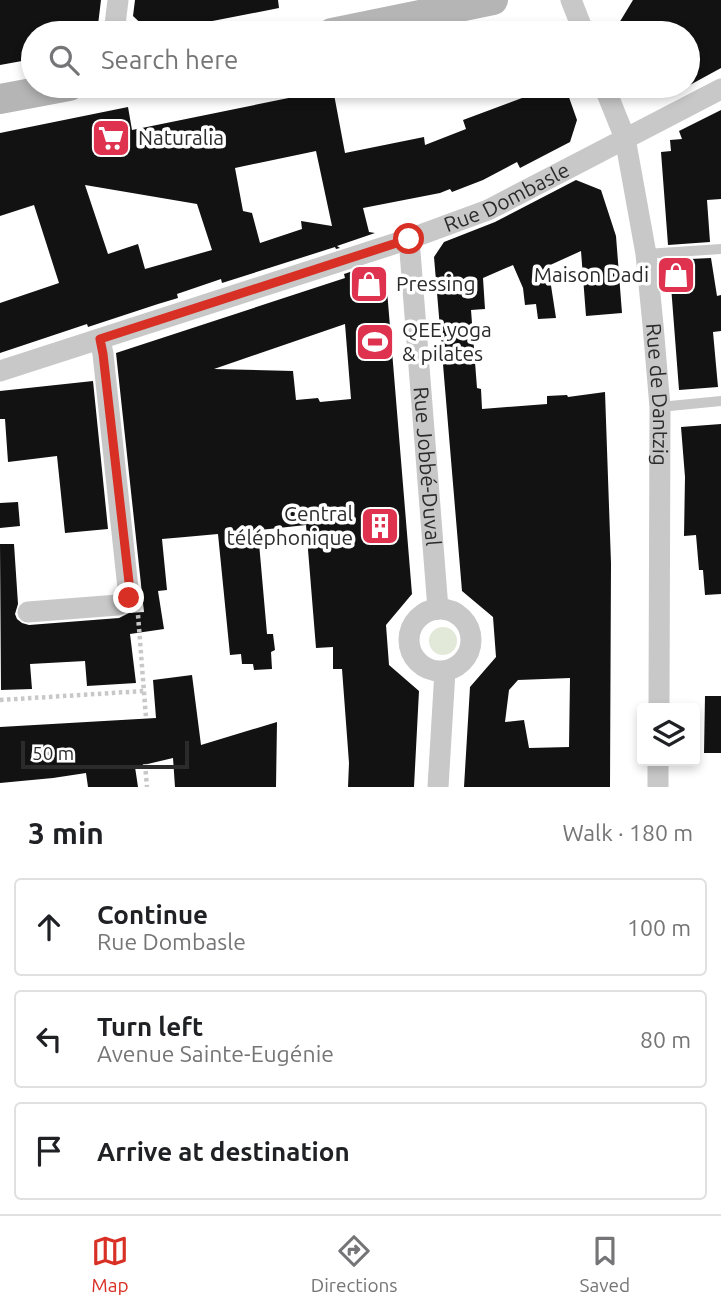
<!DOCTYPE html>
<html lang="en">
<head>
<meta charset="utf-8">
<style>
  body { margin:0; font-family:Ubuntu,sans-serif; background:#f6f6f6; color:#202124 }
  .controls { position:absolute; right:21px; bottom:21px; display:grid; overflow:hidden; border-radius:7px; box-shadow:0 4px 10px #0003 }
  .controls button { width:63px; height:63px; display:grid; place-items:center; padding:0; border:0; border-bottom:2px solid #e0e0e0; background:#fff; color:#202124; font:35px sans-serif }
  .scale { position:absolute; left:21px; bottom:18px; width:168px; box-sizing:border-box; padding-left:7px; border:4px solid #2b2b2b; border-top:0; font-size:19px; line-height:24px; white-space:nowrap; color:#2b2b2b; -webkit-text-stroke:5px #fff; paint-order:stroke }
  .stop { position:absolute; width:21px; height:21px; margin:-16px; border:5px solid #d93025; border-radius:50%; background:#fff }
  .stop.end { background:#d93025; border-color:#fff; box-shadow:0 2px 7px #0008 }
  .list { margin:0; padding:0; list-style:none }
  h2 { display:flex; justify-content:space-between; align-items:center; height:91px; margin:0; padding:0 28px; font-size:30px }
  h2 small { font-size:23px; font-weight:400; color:#757577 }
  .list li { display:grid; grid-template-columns:46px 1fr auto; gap:21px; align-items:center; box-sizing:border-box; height:98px; margin:0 14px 14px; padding:0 14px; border:2px solid #e0e0e0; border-radius:7px }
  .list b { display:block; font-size:26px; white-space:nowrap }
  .list p { margin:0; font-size:23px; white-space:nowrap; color:#757577 }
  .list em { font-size:23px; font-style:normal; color:#757577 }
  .icon { flex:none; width:38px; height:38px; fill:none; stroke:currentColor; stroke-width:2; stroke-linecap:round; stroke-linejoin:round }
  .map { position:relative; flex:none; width:721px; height:787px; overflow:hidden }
  .search { position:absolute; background:#fff; box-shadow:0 4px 10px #0003; left:21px; right:21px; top:21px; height:77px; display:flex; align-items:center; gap:18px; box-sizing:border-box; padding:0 24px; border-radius:38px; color:#757577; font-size:26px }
  .sheet { height:427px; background:#fff }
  nav { display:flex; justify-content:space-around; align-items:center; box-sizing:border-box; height:98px; border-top:2px solid #e0e0e0; background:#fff; font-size:19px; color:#757577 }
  nav a { display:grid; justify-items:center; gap:4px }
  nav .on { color:#d93025 }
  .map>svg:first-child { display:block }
  .green { fill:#e3e9d9 }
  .building { fill:#121212; fill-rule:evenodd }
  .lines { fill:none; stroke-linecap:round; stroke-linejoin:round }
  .path { stroke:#c8c8c8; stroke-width:4.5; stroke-dasharray:3.5 3.5; stroke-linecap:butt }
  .lane { stroke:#c8c8c8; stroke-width:10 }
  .street { stroke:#c8c8c8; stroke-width:21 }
  .secondary { stroke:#b5b5b5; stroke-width:30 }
  .route { stroke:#d93025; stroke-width:9 }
  .labels { text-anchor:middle; stroke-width:7; stroke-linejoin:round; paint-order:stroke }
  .poi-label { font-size:21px; fill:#2b2b2b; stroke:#fff; text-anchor:start }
  .street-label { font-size:21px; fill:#2b2b2b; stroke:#fff }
</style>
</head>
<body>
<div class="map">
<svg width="721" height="787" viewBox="0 0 721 787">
  <rect width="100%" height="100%" fill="#fff"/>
  <circle class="green" cx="443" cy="641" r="14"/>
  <g class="building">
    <polygon points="0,0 101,0 97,33 33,33 33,59 0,65"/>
    <polygon points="135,0 278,0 279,8 151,33 133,16"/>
    <polygon points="633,0 721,0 721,68 688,86 688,33 613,33"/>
    <path d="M527,86H565L577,120L570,142L520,168L517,162L483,180L452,192L450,189L440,193L363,208L369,232L375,233L337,246L340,248L336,249L335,247L222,283L221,279L177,294L178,298L158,304L88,327L87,324L0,353V303L59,283L34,205L0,216V133L128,107L132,130L333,89L345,153L424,137L425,145L466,129L463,120L530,95ZM316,151L332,226L301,221L302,229L260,243L252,213L243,211L235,168ZM85,185L197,204L212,250L145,269L138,244L108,254Z"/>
    <polygon points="721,110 721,199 707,200 710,242 668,245 661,152 671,151 670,140 682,139 679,131"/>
    <path d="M576,180L601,190L616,236L622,313L586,316L581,251L548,266L556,318L538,319L536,304L525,305L523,288L513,265L483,278L485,309L471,310L477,388L481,389L482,409L547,404V396L567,395L568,397L605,392L611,563L610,787H464L470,687L496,657L493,617L462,591L434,257L444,242L495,222ZM570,678L569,747L529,748L524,720L505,722L509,690L518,680Z"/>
    <polygon points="711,258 717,296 721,295 721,331 713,332 718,387 679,390 669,260"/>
    <path d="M368,266L386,278L412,594L386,625L389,665L419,691L414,787H348L349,763L342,669H333V647L316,648L306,525L260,530L261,542L259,543L267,634H273L275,650L271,652L272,669L254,670L253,664H242L241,654L230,655L218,534L185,537L162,539L167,590L158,591L164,629L130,634L136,683L87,686L85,661L30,664L32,689L1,690L0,544H14L18,604L15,614L17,619L22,623L29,625L119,618L129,613L144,612L116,353L345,278L344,274ZM345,324L351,399L320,402L318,398L296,400L293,371L214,369Z"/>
    <polygon points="93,381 108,529 65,533 57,456 8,462 5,419 0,419 0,391"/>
    <polygon points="721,424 721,594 705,595 703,570 699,570 696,535 684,536 685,477 681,427"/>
    <polygon points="18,502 20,526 0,528 0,503"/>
    <polygon points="192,675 201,745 277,722 276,787 175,787 173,758 135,767 138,787 88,787 86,773 53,778 0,783 0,727 156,718 153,680"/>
    <polygon points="705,696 721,696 721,753 704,753"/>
  </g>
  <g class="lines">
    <g class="path">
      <polyline points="138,615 146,718"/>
      <polyline points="0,700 144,691"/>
      <polyline points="145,764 147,787"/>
    </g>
    <g class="lane">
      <polyline points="646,254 721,249"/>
      <polyline points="660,407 721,401"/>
    </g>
    <g class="street">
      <polyline points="571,0 584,33"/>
      <polyline points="114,33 118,0"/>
      <path id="s1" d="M604,86L625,138L646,254L653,325L660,407L659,708"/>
      <path id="s2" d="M409,239L438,609"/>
      <path id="s3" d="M0,371L409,239L488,210L721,89"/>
      <circle cx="440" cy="640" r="31"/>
      <polyline points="28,612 118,605 129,598 103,354 100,339"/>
      <polyline points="438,787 445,671"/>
      <polyline points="658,787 658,761"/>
    </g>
    <g class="secondary">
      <polyline points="332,33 493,0"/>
      <polyline points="0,99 69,86"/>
    </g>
  </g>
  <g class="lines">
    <polyline class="route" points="129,598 130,591 103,354 100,339 409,239"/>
  </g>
  <defs>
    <g id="supermarket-square" transform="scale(2.0125)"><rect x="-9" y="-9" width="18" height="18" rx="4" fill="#de324e" stroke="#fff"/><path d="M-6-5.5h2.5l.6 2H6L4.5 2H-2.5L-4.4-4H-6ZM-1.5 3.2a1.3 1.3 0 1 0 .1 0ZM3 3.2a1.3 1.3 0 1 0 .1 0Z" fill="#fff"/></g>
    <g id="shop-square" transform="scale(2.0125)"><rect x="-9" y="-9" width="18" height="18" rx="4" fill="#de324e" stroke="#fff"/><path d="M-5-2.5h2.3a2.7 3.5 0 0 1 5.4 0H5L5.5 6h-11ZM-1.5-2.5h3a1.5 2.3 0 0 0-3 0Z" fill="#fff"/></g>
    <g id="stadium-square" transform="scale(2.0125)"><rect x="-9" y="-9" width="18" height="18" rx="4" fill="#de324e" stroke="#fff"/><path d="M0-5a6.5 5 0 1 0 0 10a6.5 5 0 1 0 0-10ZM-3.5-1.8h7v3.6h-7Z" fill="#fff"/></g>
    <g id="building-square" transform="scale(2.0125)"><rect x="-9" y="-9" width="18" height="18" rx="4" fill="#de324e" stroke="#fff"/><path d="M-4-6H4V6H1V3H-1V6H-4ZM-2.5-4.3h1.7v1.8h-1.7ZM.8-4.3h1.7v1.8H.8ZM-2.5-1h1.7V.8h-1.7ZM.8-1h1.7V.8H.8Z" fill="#fff"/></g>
  </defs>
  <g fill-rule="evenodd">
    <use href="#supermarket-square" x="111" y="138"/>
    <use href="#shop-square" x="676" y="275"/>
    <use href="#shop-square" x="369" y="284"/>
    <use href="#stadium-square" x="375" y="342"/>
    <use href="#building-square" x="380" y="526"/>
  </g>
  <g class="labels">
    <g class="poi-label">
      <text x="138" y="145">Naturalia</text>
      <text x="649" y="282" text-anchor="end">Maison Dadi</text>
      <text x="396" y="291">Pressing</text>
      <text x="402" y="337">QEE yoga<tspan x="402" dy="24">&amp; pilates</tspan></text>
      <text x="353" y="521" text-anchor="end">Central<tspan x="353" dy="24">téléphonique</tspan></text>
    </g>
    <g class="street-label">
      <text dy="7" stroke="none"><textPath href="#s3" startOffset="536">Rue Dombasle</textPath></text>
      <text dy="7" stroke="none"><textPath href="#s1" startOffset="315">Rue de Dantzig</textPath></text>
      <text dy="7" stroke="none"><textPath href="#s2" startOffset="228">Rue Jobbé-Duval</textPath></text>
    </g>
  </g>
</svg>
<div class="controls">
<button><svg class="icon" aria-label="layers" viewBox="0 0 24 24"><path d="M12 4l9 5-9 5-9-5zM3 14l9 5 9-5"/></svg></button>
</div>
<div class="scale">50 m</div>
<div class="stop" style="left:409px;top:239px"></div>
<div class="stop end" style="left:129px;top:598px"></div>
<div class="search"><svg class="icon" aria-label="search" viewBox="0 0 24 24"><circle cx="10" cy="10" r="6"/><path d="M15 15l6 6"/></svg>Search here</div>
</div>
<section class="sheet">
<h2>3 min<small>Walk · 180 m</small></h2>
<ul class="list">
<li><svg class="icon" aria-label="ahead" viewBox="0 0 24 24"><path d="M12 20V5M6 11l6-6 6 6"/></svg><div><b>Continue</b><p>Rue Dombasle</p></div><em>100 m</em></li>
<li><svg class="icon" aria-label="left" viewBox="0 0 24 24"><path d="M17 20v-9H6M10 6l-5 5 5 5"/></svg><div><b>Turn left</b><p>Avenue Sainte-Eugénie</p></div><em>80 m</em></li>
<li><svg class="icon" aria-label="arrive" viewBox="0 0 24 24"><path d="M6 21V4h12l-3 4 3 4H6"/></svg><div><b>Arrive at destination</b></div></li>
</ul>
</section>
<nav>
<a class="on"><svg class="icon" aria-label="map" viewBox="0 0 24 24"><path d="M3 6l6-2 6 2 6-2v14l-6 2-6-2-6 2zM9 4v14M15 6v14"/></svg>Map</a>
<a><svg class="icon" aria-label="directions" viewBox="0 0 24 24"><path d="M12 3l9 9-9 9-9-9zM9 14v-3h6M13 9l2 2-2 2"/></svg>Directions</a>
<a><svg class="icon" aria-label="saved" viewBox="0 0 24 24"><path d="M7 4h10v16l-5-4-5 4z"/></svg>Saved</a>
</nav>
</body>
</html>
